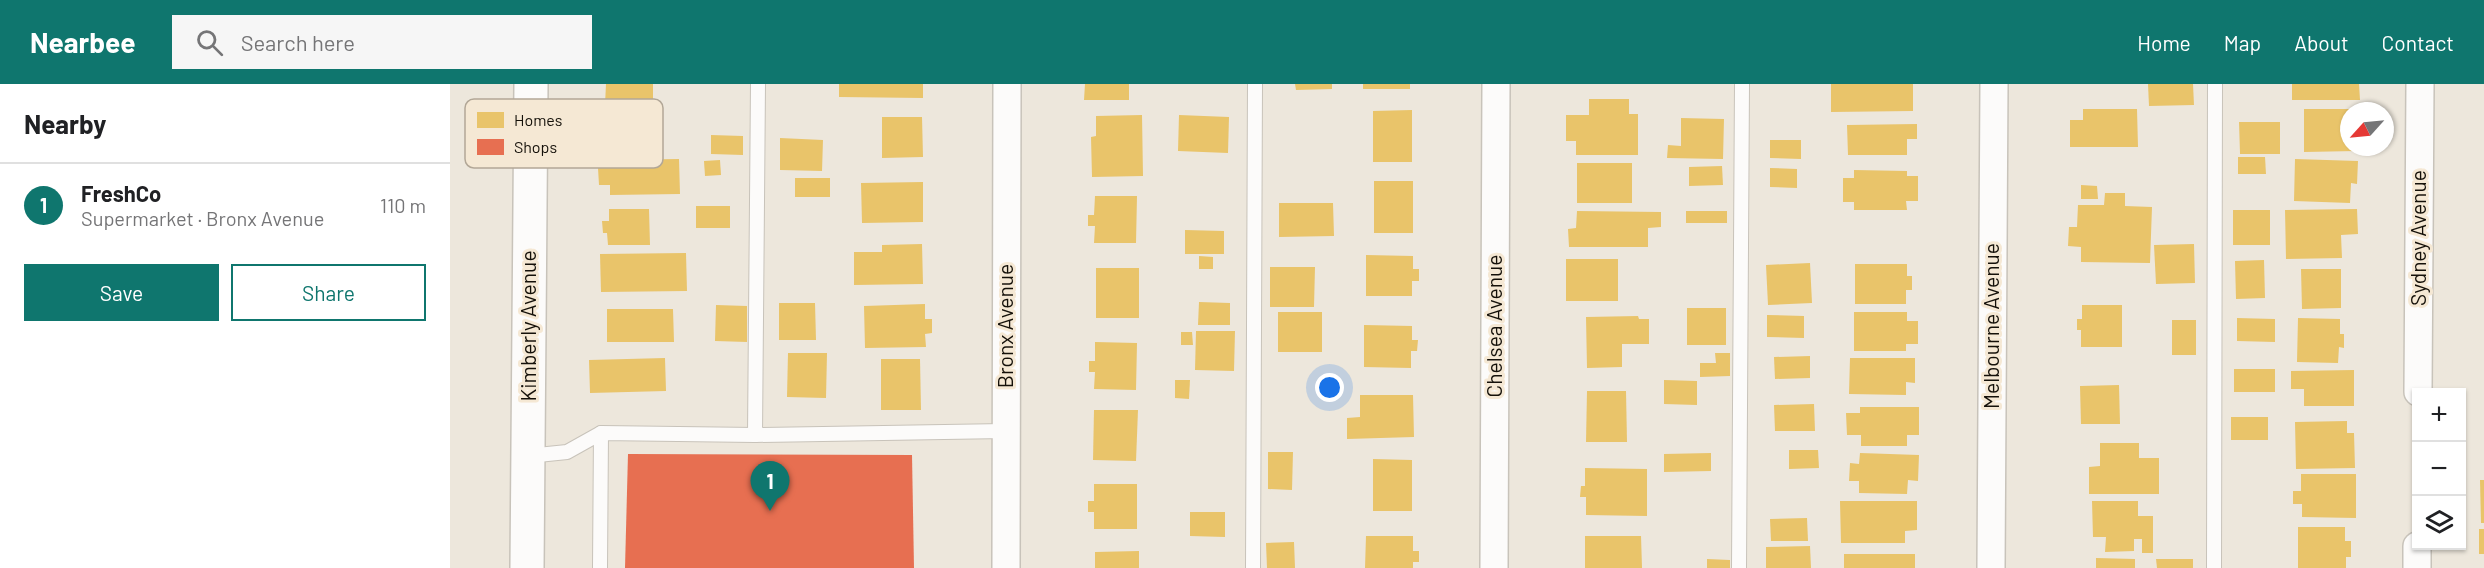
<!DOCTYPE html>
<html lang="en">
<head>
<meta charset="utf-8">
<style>
  body { margin:0; font-family:Barlow,sans-serif; background:#f6f6f6; color:#202124 }
  .controls { position:absolute; right:18px; bottom:18px; display:grid; overflow:hidden; border-radius:0px; box-shadow:0 2px 4px #0004 }
  .controls button { width:54px; height:54px; display:grid; place-items:center; padding:0; border:0; border-bottom:2px solid #e0e0e0; background:#fff; color:#202124; font:30px sans-serif }
  .compass { position:absolute; left:1890px; top:18px; width:54px; height:54px; border-radius:50%; background:#fff; box-shadow:0 2px 4px #0004; rotate:243deg }
  .you { position:absolute; left:880px; top:304px; width:21px; height:21px; margin:-15px; border:4px solid #fff; border-radius:50%; background:#1a73e8; box-shadow:0 0 0 9px #1a73e833 }
  .badge { display:grid; place-items:center; width:39px; height:39px; border-radius:50%; background:#0f766e; color:#fff; font-size:20px; font-weight:700 }
  .pin { position:absolute; translate:-50% -50px; filter:drop-shadow(0 2px 3px #0008) }
  .pin::after { content:''; position:absolute; top:32px; width:21px; height:18px; background:inherit; clip-path:polygon(0 0,100% 0,50% 100%) }
  .list { margin:0; padding:0; list-style:none }
  h2 { display:flex; justify-content:space-between; align-items:center; height:78px; margin:0; padding:0 24px; font-size:26px }
  h2 small { font-size:20px; font-weight:400; color:#757577 }
  .list li { display:grid; grid-template-columns:39px 1fr auto; gap:18px; align-items:center; box-sizing:border-box; height:84px; padding:0 24px; border-top:2px solid #e0e0e0 }
  .list b { display:block; font-size:22px; white-space:nowrap }
  .list p { margin:0; font-size:20px; white-space:nowrap; color:#757577 }
  .list em { font-size:20px; font-style:normal; color:#757577 }
  .actions { display:flex; gap:12px; padding:18px 24px }
  .actions a { flex:1; padding:14px 0; border:2px solid #0f766e; border-radius:0px; text-align:center; font-size:21px; color:#0f766e }
  .actions .main { background:#0f766e; color:#fff }
  .icon { flex:none; width:33px; height:33px; fill:none; stroke:currentColor; stroke-width:2; stroke-linecap:round; stroke-linejoin:round }
  .map { position:relative; flex:none; width:2034px; height:484px; overflow:hidden }
  header { display:flex; align-items:center; gap:36px; box-sizing:border-box; height:84px; padding:0 30px; background:#0f766e; color:#fff }
  header strong { font-size:28px }
  nav { display:flex; gap:33px; margin-inline-start:auto; font-size:21px }
  .search { width:420px; height:54px; background:#f6f6f6; display:flex; align-items:center; gap:15px; box-sizing:border-box; padding:0 21px; border-radius:0px; color:#757577; font-size:22px }
  main { display:flex }
  aside { flex:1; background:#fff }
  .map>svg:first-child { display:block }
  .homes { fill:#e9c46a }
  .shops { fill:#e76f51 }
  .lines { fill:none; stroke-linecap:round; stroke-linejoin:round }
  .lane-casing { stroke:#c8c3ba; stroke-width:16 }
  .street-casing { stroke:#c8c3ba; stroke-width:30 }
  .secondary-casing { stroke:#c8c3ba; stroke-width:36 }
  .lane { stroke:#fcfbfa; stroke-width:14 }
  .street { stroke:#fcfbfa; stroke-width:27 }
  .secondary { stroke:#fcfbfa; stroke-width:33 }
  .labels { text-anchor:middle; stroke-width:6; stroke-linejoin:round; paint-order:stroke }
  .street-label { font-size:21px; fill:#141009; stroke:#f5e8d4 }
  .key { fill:#f5e8d4; stroke:#b2a797; stroke-width:1.5 }
  .key-label { font-size:16px; fill:#141009 }
</style>
</head>
<body>
<header>
<strong>Nearbee</strong>
<div class="search"><svg class="icon" aria-label="search" viewBox="0 0 24 24"><circle cx="10" cy="10" r="6"/><path d="M15 15l6 6"/></svg>Search here</div>
<nav><a>Home</a><a>Map</a><a>About</a><a>Contact</a></nav>
</header>
<main>
<aside>
<h2>Nearby<small></small></h2>
<ul class="list">
<li><span class="badge">1</span><div><b>FreshCo</b><p>Supermarket · Bronx Avenue</p></div><em>110 m</em></li>
</ul>
<div class="actions"><a class="main">Save</a><a>Share</a></div>
</aside>
<div class="map">
<svg width="2034" height="484" viewBox="0 0 2034 484">
  <rect width="100%" height="100%" fill="#ede7dc"/>
  <g class="homes">
    <polygon points="156,0 203,0 203,21 155,21"/>
    <polygon points="389,0 473,0 473,14 389,13"/>
    <polygon points="635,0 679,0 679,16 634,16"/>
    <polygon points="845,0 882,0 882,5 846,6"/>
    <rect x="913" y="0" width="47" height="5"/>
    <polygon points="1381,0 1463,0 1463,27 1381,28"/>
    <polygon points="1698,0 1743,0 1744,21 1699,22"/>
    <polygon points="1842,0 1909,0 1910,16 1842,16"/>
    <polygon points="1139,15 1179,15 1179,30 1188,30 1188,71 1126,71 1126,57 1116,57 1116,31 1139,31"/>
    <polygon points="1633,25 1687,25 1688,63 1620,63 1620,36 1633,36"/>
    <polygon points="1854,25 1899,25 1899,63 1906,63 1906,67 1854,68"/>
    <polygon points="962,26 962,78 923,78 923,27"/>
    <polygon points="692,31 693,92 642,93 641,53 646,52 646,32"/>
    <polygon points="729,31 779,33 778,69 728,67"/>
    <polygon points="432,33 472,33 473,73 432,74"/>
    <polygon points="1231,34 1274,35 1273,75 1217,74 1218,61 1231,62"/>
    <polygon points="1789,38 1830,38 1830,70 1790,70"/>
    <polygon points="1467,40 1467,55 1457,55 1457,71 1398,71 1397,41"/>
    <polygon points="261,51 293,52 293,71 261,70"/>
    <polygon points="330,54 373,56 372,87 330,86"/>
    <polygon points="1320,56 1351,56 1351,75 1320,74"/>
    <polygon points="1788,73 1815,73 1816,90 1788,90"/>
    <polygon points="229,75 230,110 160,111 160,101 149,101 148,84 159,84 159,76"/>
    <polygon points="1845,75 1908,77 1907,100 1901,99 1900,119 1844,117"/>
    <polygon points="270,76 271,91 255,92 254,77"/>
    <rect x="1127" y="79" width="55" height="40"/>
    <polygon points="1272,82 1273,101 1239,102 1239,83"/>
    <polygon points="1320,84 1347,85 1347,104 1320,103"/>
    <polygon points="1404,86 1457,87 1457,92 1468,92 1468,117 1456,117 1457,126 1404,126 1404,118 1393,118 1393,94 1404,94"/>
    <rect x="345" y="94" width="35" height="19"/>
    <rect x="924" y="97" width="39" height="52"/>
    <polygon points="473,98 473,138 412,139 411,99"/>
    <polygon points="1631,101 1647,102 1648,115 1631,115"/>
    <polygon points="1655,109 1675,109 1675,122 1702,123 1700,179 1631,178 1631,163 1618,162 1619,143 1627,143 1628,121 1654,121"/>
    <polygon points="645,112 687,112 686,159 644,159 645,142 638,142 638,131 644,131"/>
    <polygon points="829,119 883,119 884,152 829,153"/>
    <rect x="246" y="122" width="34" height="22"/>
    <polygon points="159,125 199,125 200,161 158,161 157,149 153,149 152,137 159,137"/>
    <polygon points="1907,125 1908,150 1891,151 1892,174 1836,175 1835,126"/>
    <rect x="1783" y="126" width="37" height="35"/>
    <polygon points="1127,127 1211,128 1211,143 1198,144 1198,163 1119,163 1118,145 1126,144"/>
    <rect x="1236" y="127" width="41" height="12"/>
    <polygon points="735,146 774,147 774,170 735,170"/>
    <polygon points="472,160 473,200 404,201 404,168 432,168 432,161"/>
    <polygon points="1744,160 1745,199 1706,200 1704,161"/>
    <polygon points="236,169 237,207 151,208 150,170"/>
    <polygon points="916,171 963,172 963,185 969,185 969,197 962,197 962,212 916,212"/>
    <polygon points="749,172 763,173 763,185 749,185"/>
    <rect x="1116" y="175" width="52" height="42"/>
    <polygon points="1814,176 1815,214 1786,215 1785,177"/>
    <polygon points="1360,179 1362,219 1318,221 1316,181"/>
    <polygon points="1405,180 1457,180 1457,192 1462,192 1462,206 1456,206 1456,220 1405,220"/>
    <polygon points="820,183 865,183 864,223 820,223"/>
    <rect x="646" y="184" width="43" height="50"/>
    <polygon points="1851,185 1891,185 1891,224 1852,225"/>
    <polygon points="749,218 780,219 780,241 748,241"/>
    <polygon points="329,219 365,219 366,256 329,256"/>
    <polygon points="475,220 475,235 482,235 482,249 475,250 476,263 415,264 414,222"/>
    <polygon points="266,221 297,222 297,258 265,257"/>
    <polygon points="1632,221 1672,221 1672,263 1631,263 1631,246 1627,246 1627,235 1632,235"/>
    <rect x="1237" y="224" width="39" height="37"/>
    <polygon points="157,225 223,225 224,258 157,258"/>
    <rect x="828" y="228" width="44" height="40"/>
    <polygon points="1404,228 1457,228 1457,237 1468,237 1468,260 1456,260 1456,267 1404,267"/>
    <polygon points="1317,231 1354,232 1354,254 1317,253"/>
    <polygon points="1188,232 1189,235 1199,235 1199,260 1172,260 1172,283 1137,284 1136,233"/>
    <polygon points="1787,234 1825,235 1825,258 1787,257"/>
    <polygon points="1848,234 1890,235 1890,250 1894,250 1894,264 1889,263 1888,279 1847,278"/>
    <rect x="1722" y="236" width="24" height="35"/>
    <polygon points="914,241 962,242 962,256 968,256 967,267 961,267 961,284 914,283"/>
    <polygon points="746,247 785,247 784,287 745,286"/>
    <polygon points="731,248 742,248 743,261 731,261"/>
    <polygon points="645,258 687,259 686,306 644,305 645,288 639,288 639,277 645,277"/>
    <polygon points="338,269 377,269 376,314 337,313"/>
    <polygon points="1265,269 1280,269 1280,292 1250,293 1250,279 1266,279"/>
    <polygon points="1360,272 1360,294 1325,295 1324,273"/>
    <polygon points="215,274 216,307 140,309 139,276"/>
    <polygon points="1400,274 1465,274 1465,299 1456,298 1456,311 1399,310"/>
    <polygon points="431,275 470,275 471,326 431,326"/>
    <rect x="1784" y="285" width="41" height="23"/>
    <polygon points="1904,286 1904,322 1854,322 1854,305 1841,305 1841,287"/>
    <polygon points="725,296 740,296 739,315 725,314"/>
    <polygon points="1214,296 1247,297 1247,321 1214,320"/>
    <polygon points="1669,301 1670,340 1631,340 1630,302"/>
    <polygon points="1137,307 1176,307 1177,358 1136,358"/>
    <polygon points="910,311 963,311 964,353 897,355 897,334 910,333"/>
    <polygon points="1364,320 1365,347 1325,347 1324,321"/>
    <polygon points="1410,323 1469,323 1469,351 1457,351 1457,362 1411,362 1411,351 1397,351 1396,329 1410,329"/>
    <polygon points="644,326 688,326 686,377 643,376"/>
    <rect x="1781" y="333" width="37" height="23"/>
    <polygon points="1897,337 1897,349 1904,349 1905,384 1846,385 1845,338"/>
    <polygon points="1650,359 1689,359 1689,374 1709,374 1709,410 1639,410 1639,383 1650,382"/>
    <polygon points="1339,366 1368,366 1369,384 1339,385"/>
    <polygon points="818,368 843,368 842,406 818,405"/>
    <polygon points="1261,369 1261,387 1214,388 1214,370"/>
    <polygon points="1410,369 1469,371 1468,397 1458,396 1457,410 1409,409 1409,397 1399,397 1400,379 1409,380"/>
    <polygon points="923,375 962,376 962,427 923,427"/>
    <polygon points="1135,384 1197,385 1197,432 1136,431 1136,413 1130,413 1131,402 1135,402"/>
    <polygon points="1851,390 1906,390 1906,434 1852,433 1852,420 1843,420 1843,407 1851,407"/>
    <polygon points="2030,396 2034,396 2034,439 2031,439"/>
    <polygon points="644,400 687,400 687,445 644,445 644,428 638,428 638,417 644,417"/>
    <polygon points="1390,417 1467,417 1467,446 1455,447 1455,459 1391,459"/>
    <polygon points="1642,417 1688,417 1688,432 1703,432 1703,469 1692,469 1692,455 1684,455 1684,467 1655,468 1656,453 1643,453"/>
    <polygon points="740,428 775,428 775,453 740,452"/>
    <polygon points="1357,434 1358,457 1321,457 1320,435"/>
    <polygon points="1848,443 1895,443 1895,457 1901,457 1901,473 1896,473 1896,484 1848,484"/>
    <rect x="2029" y="445" width="5" height="25"/>
    <polygon points="916,452 963,452 963,467 969,467 969,478 963,478 963,484 915,484"/>
    <polygon points="1135,452 1191,452 1192,484 1135,484"/>
    <polygon points="844,458 845,484 817,484 816,459"/>
    <polygon points="1360,462 1361,484 1316,484 1316,463"/>
    <polygon points="689,467 689,484 645,484 645,468"/>
    <rect x="1394" y="470" width="71" height="14"/>
    <polygon points="1646,474 1685,475 1685,484 1646,484"/>
    <polygon points="1257,475 1280,476 1280,484 1257,484"/>
    <polygon points="1706,475 1743,475 1743,484 1707,484"/>
  </g>
  <polygon class="shops" points="178,370 462,371 464,484 175,484"/>
  <g class="lines">
    <g class="lane-casing">
      <g id="lane">
        <polyline points="305,351 308,0"/>
        <polyline points="78,372 117,368 151,349 305,351 555,347"/>
        <polyline points="150,484 151,349"/>
        <polyline points="803,484 805,0"/>
        <polyline points="1289,484 1292,0"/>
        <polyline points="1764,484 1765,0"/>
      </g>
    </g>
    <g class="street-casing">
      <g id="street">
        <polyline points="1968,308 1970,0"/>
        <polyline points="556,484 557,0"/>
        <polyline points="1044,484 1046,0"/>
        <polyline points="1541,484 1544,0"/>
        <polyline points="1967,484 1967,462"/>
      </g>
    </g>
    <g class="secondary-casing">
      <polyline id="secondary" points="77,484 81,0"/>
    </g>
    <use href="#lane" class="lane"/>
    <use href="#street" class="street"/>
    <use href="#secondary" class="secondary"/>
  </g>
  <g class="labels">
    <g class="street-label">
      <text transform="translate(1969 154) rotate(-90)" y="7">Sydney Avenue</text>
      <text transform="translate(79 242) rotate(-90)" y="7">Kimberly Avenue</text>
      <text transform="translate(556 242) rotate(-90)" y="7">Bronx Avenue</text>
      <text transform="translate(1045 242) rotate(-90)" y="7">Chelsea Avenue</text>
      <text transform="translate(1542 242) rotate(-90)" y="7">Melbourne Avenue</text>
    </g>
  </g>
  <rect x="15" y="15" width="198" height="69" rx="9" class="key"/>
  <rect x="27" y="28" width="27" height="16" fill="#e9c46a"/>
  <rect x="27" y="55" width="27" height="16" fill="#e76f51"/>
  <g class="key-label">
    <text x="64" y="42">Homes</text>
    <text x="64" y="69">Shops</text>
  </g>
</svg>
<div class="controls">
<button>+</button>
<button>−</button>
<button><svg class="icon" aria-label="layers" viewBox="0 0 24 24"><path d="M12 4l9 5-9 5-9-5zM3 14l9 5 9-5"/></svg></button>
</div>
<svg class="compass" viewBox="-18 -18 36 36"><path d="M0-13l5 13h-10z" fill="#e53935"/><path d="M0 13l5-13h-10z" fill="#757577"/></svg>
<div class="you"></div>
<div class="pin badge" style="left:320px;top:427px">1</div>
</div>
</main>
</body>
</html>
